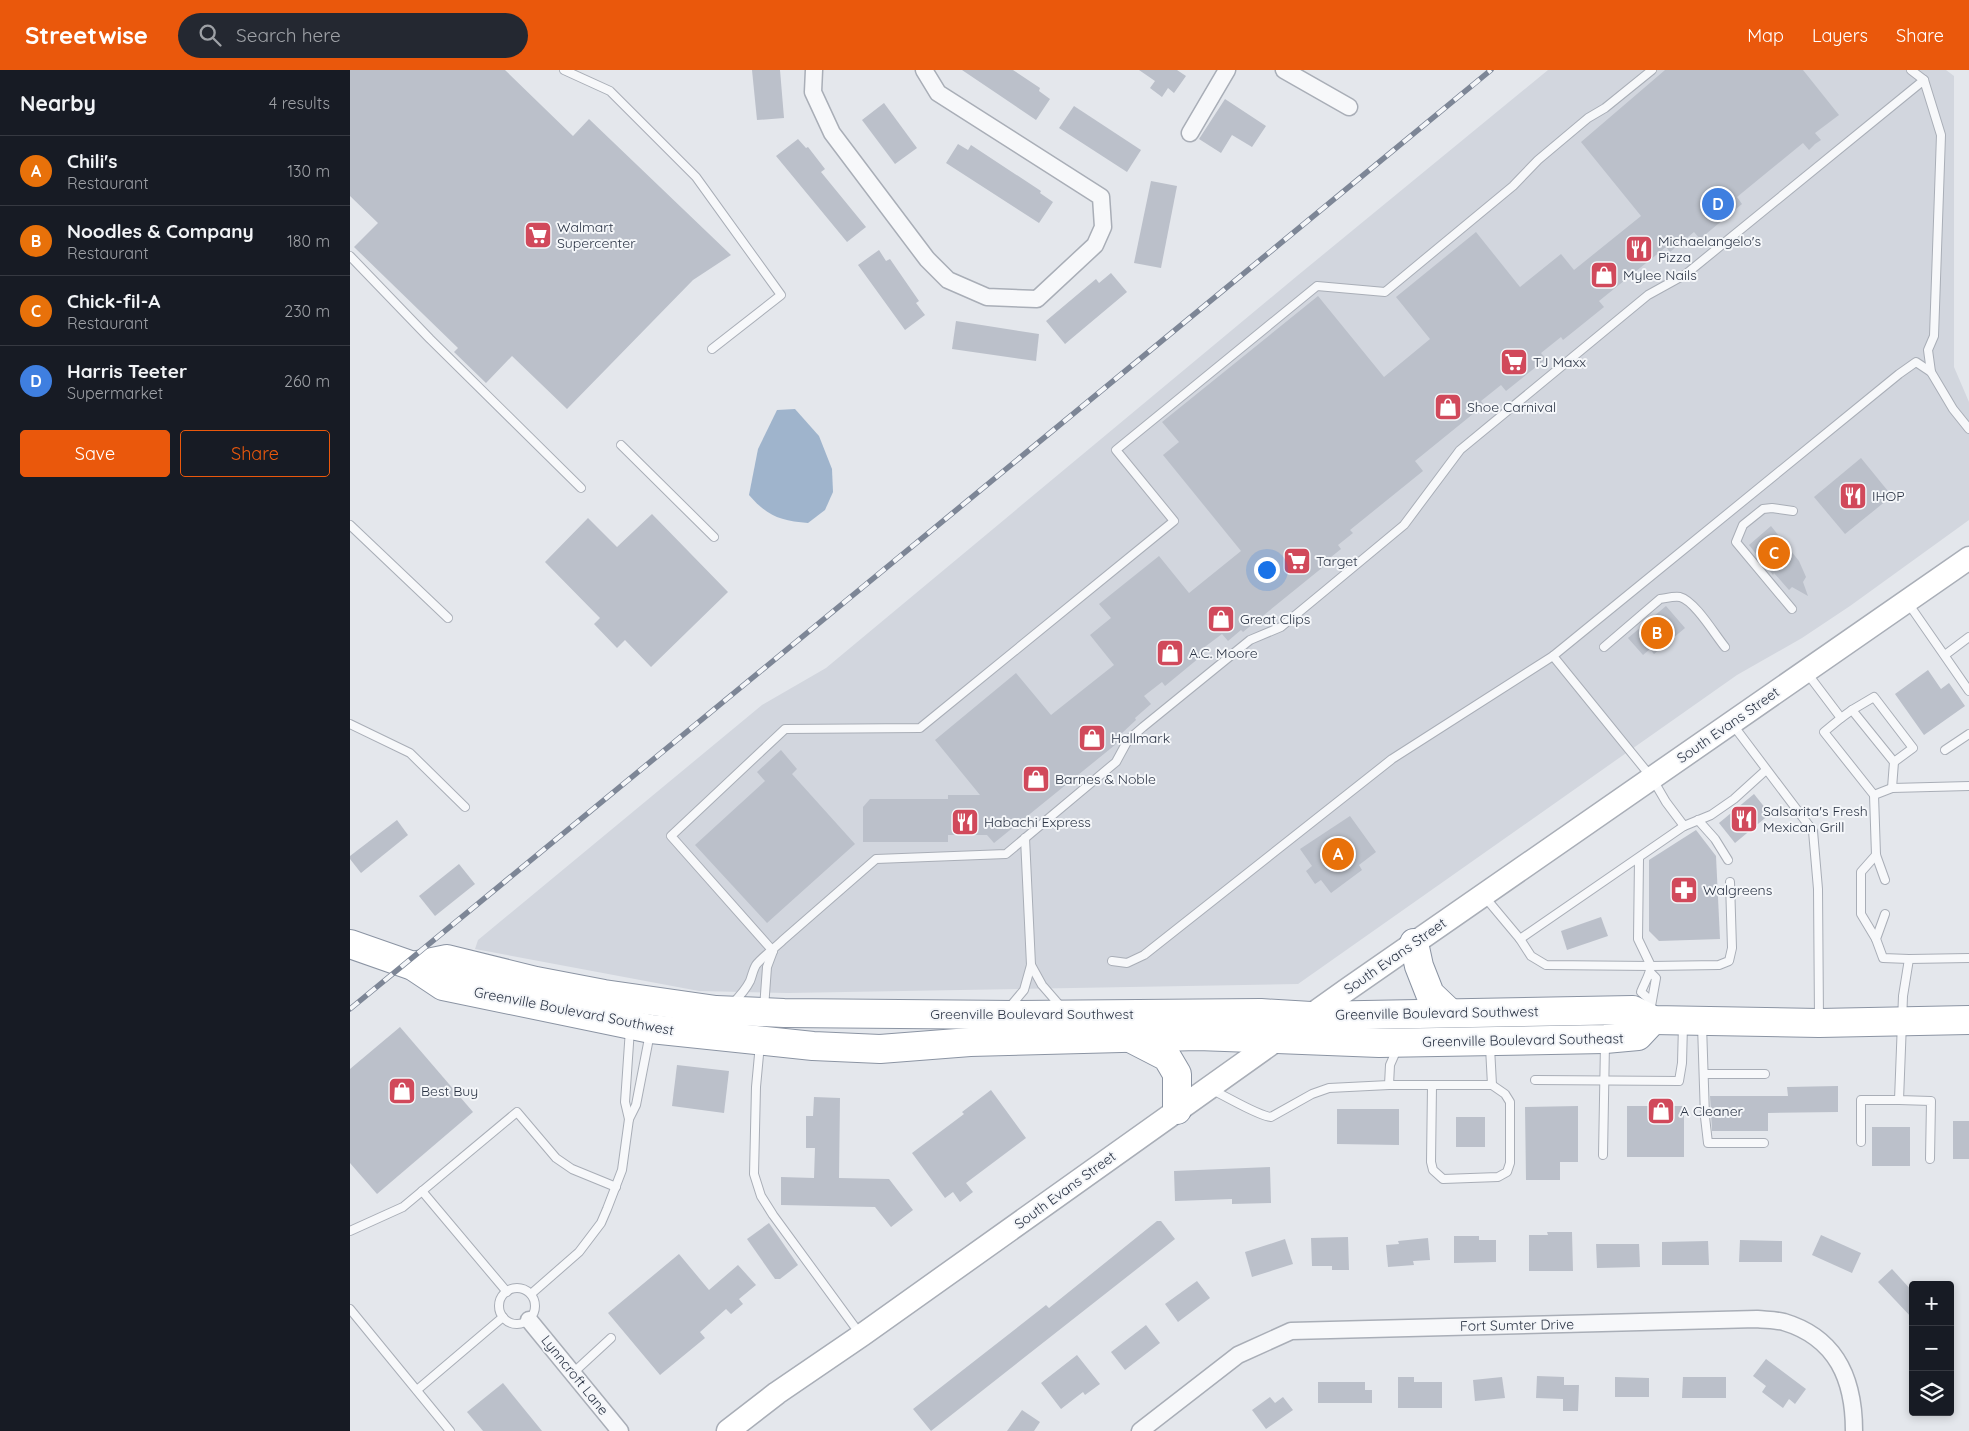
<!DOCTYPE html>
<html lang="en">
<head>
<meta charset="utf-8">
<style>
  body { margin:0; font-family:Quicksand,sans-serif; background:#242831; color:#f1f3f6 }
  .controls { position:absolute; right:15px; bottom:15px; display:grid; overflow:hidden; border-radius:5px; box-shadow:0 2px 8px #0003 }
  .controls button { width:45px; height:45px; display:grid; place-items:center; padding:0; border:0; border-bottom:1px solid #363941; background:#171b24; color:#f1f3f6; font:25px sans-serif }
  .you { position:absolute; left:916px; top:499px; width:18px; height:18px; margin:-12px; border:4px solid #fff; border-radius:50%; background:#1a73e8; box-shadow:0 0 0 8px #1a73e833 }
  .badge { display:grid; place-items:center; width:32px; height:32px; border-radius:50%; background:#ea580c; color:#fff; font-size:16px; font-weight:700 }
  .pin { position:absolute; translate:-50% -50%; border:2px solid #fff; box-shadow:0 1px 5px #0006 }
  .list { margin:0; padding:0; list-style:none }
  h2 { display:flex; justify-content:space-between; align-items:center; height:65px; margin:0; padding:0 20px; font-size:21px }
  h2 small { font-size:16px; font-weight:400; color:#9ea1a6 }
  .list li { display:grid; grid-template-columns:32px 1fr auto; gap:15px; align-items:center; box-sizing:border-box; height:70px; padding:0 20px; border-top:1px solid #363941 }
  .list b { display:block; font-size:19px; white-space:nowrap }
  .list p { margin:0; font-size:16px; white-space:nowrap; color:#9ea1a6 }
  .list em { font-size:16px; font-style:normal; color:#9ea1a6 }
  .actions { display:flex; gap:10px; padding:15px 20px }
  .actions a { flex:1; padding:11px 0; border:1px solid #ea580c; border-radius:5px; text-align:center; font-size:18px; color:#ea580c }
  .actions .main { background:#ea580c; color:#fff }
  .icon { flex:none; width:28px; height:28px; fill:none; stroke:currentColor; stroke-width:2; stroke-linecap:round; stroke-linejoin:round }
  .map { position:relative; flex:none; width:1619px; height:1361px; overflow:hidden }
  header { display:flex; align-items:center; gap:30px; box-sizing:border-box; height:70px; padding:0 25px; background:#ea580c; color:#fff }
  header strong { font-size:24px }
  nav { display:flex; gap:28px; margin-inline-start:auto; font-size:18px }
  .search { width:350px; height:45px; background:#242831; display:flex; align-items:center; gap:12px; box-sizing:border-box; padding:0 18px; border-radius:28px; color:#9ea1a6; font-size:19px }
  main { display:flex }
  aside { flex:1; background:#171b24 }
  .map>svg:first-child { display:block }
  .built { fill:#d2d6de }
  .water { fill:#9fb4cc }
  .building { fill:#bbc0ca }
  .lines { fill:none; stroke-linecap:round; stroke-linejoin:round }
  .service-casing { stroke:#a9aeb7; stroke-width:10 }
  .minor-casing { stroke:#a9aeb7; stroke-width:19 }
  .secondary-casing { stroke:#a9aeb7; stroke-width:25 }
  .trunk-casing { stroke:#8b94a3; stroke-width:30 }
  .service { stroke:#f7f8fa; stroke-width:8 }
  .minor { stroke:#f7f8fa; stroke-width:16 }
  .secondary { stroke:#fff; stroke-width:22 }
  .trunk { stroke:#fff; stroke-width:28 }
  .rail-casing { stroke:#7d8696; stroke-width:5.5 }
  .rail { stroke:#f4f6f9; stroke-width:4; stroke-dasharray:11; stroke-linecap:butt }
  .labels { text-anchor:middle; stroke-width:4; stroke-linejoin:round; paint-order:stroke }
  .poi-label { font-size:14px; fill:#2b3445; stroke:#f4f6f9; text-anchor:start }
  .street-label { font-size:14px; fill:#2b3445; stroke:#f4f6f9 }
</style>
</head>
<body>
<header>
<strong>Streetwise</strong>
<div class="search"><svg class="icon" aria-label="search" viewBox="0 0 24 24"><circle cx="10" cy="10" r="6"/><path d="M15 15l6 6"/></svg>Search here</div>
<nav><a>Map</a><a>Layers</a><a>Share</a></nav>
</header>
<main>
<aside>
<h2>Nearby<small>4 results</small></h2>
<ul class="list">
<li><span class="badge" style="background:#e8710a">A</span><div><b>Chili's</b><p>Restaurant</p></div><em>130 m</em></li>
<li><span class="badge" style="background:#e8710a">B</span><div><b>Noodles &amp; Company</b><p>Restaurant</p></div><em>180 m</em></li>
<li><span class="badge" style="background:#e8710a">C</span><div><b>Chick-fil-A</b><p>Restaurant</p></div><em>230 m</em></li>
<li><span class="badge" style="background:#3f7fe0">D</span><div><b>Harris Teeter</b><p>Supermarket</p></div><em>260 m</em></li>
</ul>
<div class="actions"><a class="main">Save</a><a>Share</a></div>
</aside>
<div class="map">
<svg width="1619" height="1361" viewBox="0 0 1619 1361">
  <rect width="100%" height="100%" fill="#e4e7ec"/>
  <polygon class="built" points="1198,0 1596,0 1604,6 1604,297 1619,332 1619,450 1500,536 1452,568 1387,605 948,914 438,923 349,921 125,879 128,870 412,635 476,598 947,206"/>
  <path class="water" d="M445,339L469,366L482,399L483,422L475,440L458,453C431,451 417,446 399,425L408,379L427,340Z"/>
  <g class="building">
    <polygon points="0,0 155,0 223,66 239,49 381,185 343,210 217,339 162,286 136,313 104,282 108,278 4,177 28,153 0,126"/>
    <polygon points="402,0 430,0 434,48 407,50"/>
    <polygon points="612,0 663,0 690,18 689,21 700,29 686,50"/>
    <polygon points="789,0 827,0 836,6 824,23 818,18 812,27 800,18 805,11"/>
    <polygon points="1315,0 1453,0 1489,45 1465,63 1471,70 1465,74 1459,80 1453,73 1387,127 1392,134 1350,169 1344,162 1320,182 1316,177 1249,231 1254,237 1213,270 1211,267 1191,283 1196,289 1156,321 1151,315 1131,331 1134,335 1065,391 1073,401 1000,460 1003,463 988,475 991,479 976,491 978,493 893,562 891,560 878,571 872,564 852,579 855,583 815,616 812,612 794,626 801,634 785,648 786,650 771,664 765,675 644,773 637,765 598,765 598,772 513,772 513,737 520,729 598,729 598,725 630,725 585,670 666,603 701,645 764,595 740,565 761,548 749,534 809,486 839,523 891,481 813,385 829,372 812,352 968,226 1034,307 1080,269 1046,227 1126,162 1170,217 1211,184 1224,200 1291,146 1231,72"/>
    <polygon points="875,29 916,56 902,77 882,65 871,83 849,69"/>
    <polygon points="534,33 567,78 545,94 512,50"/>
    <polygon points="724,36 791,80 777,102 709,58"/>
    <polygon points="448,69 456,78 458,77 475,99 471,102 516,157 497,172 426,86"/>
    <polygon points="608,74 618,80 621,75 691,121 690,123 703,132 689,153 596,93"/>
    <polygon points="801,111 827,116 811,198 784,193"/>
    <polygon points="529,180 536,191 540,189 569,231 566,233 575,245 555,260 508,195"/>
    <polygon points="761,203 777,222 715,274 696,251 746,209 749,213"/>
    <polygon points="606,251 689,264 686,291 602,279"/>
    <polygon points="1511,388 1542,426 1495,464 1464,427"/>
    <polygon points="302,444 378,522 301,597 275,570 267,578 244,554 250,548 195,492 238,448 267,477"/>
    <polygon points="1421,456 1449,491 1456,507 1453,512 1458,526 1442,517 1439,520 1424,503 1423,505 1399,475"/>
    <polygon points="1316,536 1335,558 1304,584 1300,579 1293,585 1278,568"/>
    <polygon points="1578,600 1591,619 1599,613 1615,636 1574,665 1545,624"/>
    <polygon points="431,680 447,699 442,704 505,774 417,853 345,775 415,711 407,702"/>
    <polygon points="1404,724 1420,744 1385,773 1369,753"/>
    <polygon points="1000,746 1026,782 1009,795 1012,800 981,823 971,810 965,814 956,801 962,796 950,779"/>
    <polygon points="47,750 58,765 11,803 0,789 0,786"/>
    <polygon points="1346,760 1366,786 1370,869 1309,871 1299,861 1299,790"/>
    <polygon points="109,794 125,814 85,846 69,826"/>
    <polygon points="1251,847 1258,866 1217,880 1211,861"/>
    <polygon points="50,957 123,1042 27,1124 0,1093 0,999"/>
    <polygon points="327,995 379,1001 374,1043 322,1036"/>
    <polygon points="1488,1016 1488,1042 1418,1043 1418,1061 1362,1061 1360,1026 1438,1026 1437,1017"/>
    <polygon points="641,1020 676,1068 616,1113 623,1122 610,1132 603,1122 595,1128 562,1083 614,1044 612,1042"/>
    <polygon points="464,1027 490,1028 489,1108 539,1109 563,1140 541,1157 525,1137 431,1135 431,1107 464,1108 465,1078 456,1078 456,1046 463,1046"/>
    <polygon points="1228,1036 1228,1092 1210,1092 1210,1110 1176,1110 1175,1037"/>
    <rect x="1277" y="1036" width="57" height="51"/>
    <polygon points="987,1039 1049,1039 1049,1075 987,1074"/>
    <rect x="1106" y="1047" width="29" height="30"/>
    <rect x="1603" y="1051" width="16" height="38"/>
    <rect x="1522" y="1057" width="38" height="39"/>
    <polygon points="920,1097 921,1133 882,1134 882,1129 825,1131 824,1101"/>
    <polygon points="807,1151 811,1151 825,1169 581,1361 563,1339 696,1235 699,1238"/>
    <polygon points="419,1153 448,1195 430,1209 425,1209 397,1169"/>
    <polygon points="1197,1162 1222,1162 1223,1201 1179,1201 1179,1165 1198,1165"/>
    <polygon points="1471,1165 1511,1183 1502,1203 1462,1185"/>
    <polygon points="1104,1166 1129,1166 1129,1170 1146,1170 1146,1192 1104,1193"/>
    <polygon points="998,1167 999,1200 982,1200 982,1196 962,1196 961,1168"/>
    <polygon points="1078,1168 1080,1190 1063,1191 1064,1195 1038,1197 1036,1175 1049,1174 1048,1171"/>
    <polygon points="935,1169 943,1194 902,1207 895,1182"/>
    <polygon points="1390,1170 1432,1171 1432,1192 1389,1192"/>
    <polygon points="1358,1171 1359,1195 1312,1195 1312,1172"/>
    <polygon points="1246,1174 1289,1174 1290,1197 1247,1198"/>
    <polygon points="329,1184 359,1220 388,1195 406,1215 389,1229 393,1234 381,1244 376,1239 350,1262 355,1268 310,1305 258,1243"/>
    <polygon points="1542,1199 1563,1222 1563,1249 1528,1212"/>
    <polygon points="847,1211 860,1228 828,1252 815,1234"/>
    <polygon points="796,1255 810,1273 775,1300 761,1282"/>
    <polygon points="727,1285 750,1314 735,1325 733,1322 711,1339 691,1313"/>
    <polygon points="1416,1289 1456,1319 1445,1334 1439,1329 1433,1338 1412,1322 1416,1316 1403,1306"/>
    <polygon points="1187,1306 1214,1307 1214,1315 1229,1315 1228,1341 1213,1341 1213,1329 1186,1328"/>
    <polygon points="1048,1307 1064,1307 1064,1312 1092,1312 1092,1338 1048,1338"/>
    <polygon points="1152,1307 1155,1328 1125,1331 1123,1310"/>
    <polygon points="1265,1307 1299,1308 1299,1327 1265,1327"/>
    <polygon points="1333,1307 1376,1307 1376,1328 1332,1328"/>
    <polygon points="968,1312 1015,1312 1015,1320 1022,1320 1022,1333 968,1333"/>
    <polygon points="153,1313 192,1361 133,1361 117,1342"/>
    <polygon points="920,1327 925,1333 933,1327 943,1340 916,1359 902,1340"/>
    <polygon points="672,1340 690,1352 684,1361 657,1361"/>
  </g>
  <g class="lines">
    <g class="service-casing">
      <g id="service">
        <polyline points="214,0 260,21 346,107 431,225 362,279"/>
        <polyline points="1561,0 1574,10"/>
        <polyline points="0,186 80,269 231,418"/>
        <polyline points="271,375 364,467"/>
        <polyline points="0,455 98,548"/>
        <polyline points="1558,533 1619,621"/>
        <polyline points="1442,539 1386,472 1393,455 1413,439 1422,438 1443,441"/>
        <path d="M1254,577L1310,529C1317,528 1324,526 1330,527C1345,531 1365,565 1375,577"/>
        <polyline points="1595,585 1619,567"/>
        <polyline points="1203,586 1302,708 1316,732 1334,756 1361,745 1384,729 1416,700"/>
        <polyline points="1457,603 1491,648 1502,640 1544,692 1542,718"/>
        <polyline points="1502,640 1524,627 1563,678 1544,692"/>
        <polyline points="1491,648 1474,662 1524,725"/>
        <polyline points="0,654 60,683 115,737"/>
        <polyline points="1383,655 1463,761 1468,819 1469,949"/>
        <polyline points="1595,680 1619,664"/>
        <polyline points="1348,750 1365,769 1378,790"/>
        <polyline points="1535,810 1526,785 1524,725 1542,718 1619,716"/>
        <polyline points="1134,826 1170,869 1334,756"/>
        <polyline points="1535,844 1526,869 1533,888 1559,889"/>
        <polyline points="1170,869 1181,886 1196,895 1301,896 1288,869 1289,789"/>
        <polyline points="1526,869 1511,844 1511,802 1526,785"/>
        <polyline points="423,881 321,766 435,659 570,658 824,451 766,380 967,216 1035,222 1163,116 1188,90 1238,48 1255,38 1302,0"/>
        <polyline points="762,891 777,893 794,885 1042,689 1203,586 1549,304 1566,292 1581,302 1603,339 1619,359"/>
        <polyline points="681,895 692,915 712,938"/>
        <polyline points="1300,902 1306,908 1301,936"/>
        <path d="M1301,931L1291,922C1294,914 1300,904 1301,896L1369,895L1379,891L1382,878L1380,812"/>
        <path d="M382,934C389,927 396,919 400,911C402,906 403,900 406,895C411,888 425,878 433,870L526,789L656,784L766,692L778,670L793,657L900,570L931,557L977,519L1054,455L1110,380L1298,225L1336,204L1574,10L1591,65L1584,266L1578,280L1581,302"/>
        <polyline points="414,938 417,897 423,881"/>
        <polyline points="658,939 674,920 681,895 675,768"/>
        <polyline points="1352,955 1355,1047 1358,1073 1414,1073"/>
        <polyline points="410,974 406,1017 404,1104 411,1126 423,1145 510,1264"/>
        <polyline points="1354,1004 1415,1004"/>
        <polyline points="1185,1010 1329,1011 1332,993 1333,955"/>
        <polyline points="1039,1015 1142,1015 1140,977"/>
        <polyline points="1082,1016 1081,1092 1083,1100 1093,1109 1148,1107 1157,1102 1160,1093 1160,1032 1155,1024 1142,1015"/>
        <path d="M862,1020C876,1026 908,1046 921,1047L962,1024L979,1018L1039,1015L1040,995L1047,979"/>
        <polyline points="279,1049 275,1032 280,959"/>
        <polyline points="1511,1072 1511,1030 1549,1030"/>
        <polyline points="1253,1085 1255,973"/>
        <polyline points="1580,1089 1581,1031 1549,1030 1553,926 1559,889 1619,888"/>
        <polyline points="72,1121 157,1222"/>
        <polyline points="0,1161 53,1137 167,1042 206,1088 222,1099 266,1117"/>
        <circle cx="167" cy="1236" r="18"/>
        <polyline points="181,1224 229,1182 251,1153 257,1139 272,1100 279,1049 286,1035 300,963"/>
        <polyline points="0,1239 100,1361"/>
        <polyline points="223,1303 261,1268"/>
        <polyline points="67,1320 153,1247"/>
      </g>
    </g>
    <g class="minor-casing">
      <g id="minor">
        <polyline points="464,0 463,22 482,63 577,189 598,210 637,227 687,229 745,175 753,157 751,127 588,23 574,0"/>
        <polyline points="934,0 999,37"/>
        <polyline points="840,63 877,0"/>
        <polyline points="179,1250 270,1361"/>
        <path d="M790,1361L888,1285L941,1261L1407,1249C1416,1250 1426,1250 1434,1252C1487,1268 1504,1310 1504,1361"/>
      </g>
    </g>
    <g class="secondary-casing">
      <polyline id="secondary" points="378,1361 427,1323 512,1265 998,919 1619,488"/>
    </g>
    <g class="trunk-casing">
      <g id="trunk">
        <polyline points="1064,873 1069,896 1080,924 1100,943"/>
        <polyline points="0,874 63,896 93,916 301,959 463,976 530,979 620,972 848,966 1029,973 1255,969 1288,966 1303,950"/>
        <polyline points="63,896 97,889 186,911 254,924 366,940 434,943 665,945 911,943 961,946 1283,940 1303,950 1469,953 1619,950"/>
        <polyline points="782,969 817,987 827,1004 827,1040"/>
      </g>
    </g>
    <use href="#service" class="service"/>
    <use href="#minor" class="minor"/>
    <use href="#secondary" class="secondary"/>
    <use href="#trunk" class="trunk"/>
    <g class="rail-casing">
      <polyline id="rail" points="0,939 1141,0"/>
    </g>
    <use href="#rail" class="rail"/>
  </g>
  <defs>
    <g id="supermarket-square" transform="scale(1.4375)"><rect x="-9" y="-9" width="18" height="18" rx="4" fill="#d1495b" stroke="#f4f6f9"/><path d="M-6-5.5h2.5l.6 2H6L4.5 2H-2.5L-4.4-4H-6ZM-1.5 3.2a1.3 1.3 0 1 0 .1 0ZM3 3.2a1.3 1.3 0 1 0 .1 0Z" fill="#fff"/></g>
    <g id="restaurant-square" transform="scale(1.4375)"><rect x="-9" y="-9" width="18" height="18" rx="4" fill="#d1495b" stroke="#f4f6f9"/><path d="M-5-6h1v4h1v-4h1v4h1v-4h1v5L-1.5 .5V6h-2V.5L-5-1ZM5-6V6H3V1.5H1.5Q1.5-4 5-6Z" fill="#fff"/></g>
    <g id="shop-square" transform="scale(1.4375)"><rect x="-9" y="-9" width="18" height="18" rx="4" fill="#d1495b" stroke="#f4f6f9"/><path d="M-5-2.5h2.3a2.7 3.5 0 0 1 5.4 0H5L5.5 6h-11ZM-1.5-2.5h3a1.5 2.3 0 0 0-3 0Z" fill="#fff"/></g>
    <g id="pharmacy-square" transform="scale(1.4375)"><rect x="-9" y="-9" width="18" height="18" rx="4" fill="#d1495b" stroke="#f4f6f9"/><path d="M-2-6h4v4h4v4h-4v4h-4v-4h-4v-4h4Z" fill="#fff"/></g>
  </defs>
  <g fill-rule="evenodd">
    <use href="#supermarket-square" x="188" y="165"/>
    <use href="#restaurant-square" x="1289" y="179"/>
    <use href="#shop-square" x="1254" y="205"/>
    <use href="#supermarket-square" x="1164" y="292"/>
    <use href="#shop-square" x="1098" y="337"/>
    <use href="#restaurant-square" x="1503" y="426"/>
    <use href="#supermarket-square" x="947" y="491"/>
    <use href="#shop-square" x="871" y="549"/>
    <use href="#shop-square" x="820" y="583"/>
    <use href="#shop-square" x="742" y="668"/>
    <use href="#shop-square" x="686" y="709"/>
    <use href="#restaurant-square" x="1394" y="749"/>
    <use href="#restaurant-square" x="615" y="752"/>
    <use href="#pharmacy-square" x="1334" y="820"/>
    <use href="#shop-square" x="52" y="1021"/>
    <use href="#shop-square" x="1311" y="1041"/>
  </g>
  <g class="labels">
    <g class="poi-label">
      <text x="207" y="162">Walmart<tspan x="207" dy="16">Supercenter</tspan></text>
      <text x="1308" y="176">Michaelangelo's<tspan x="1308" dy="16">Pizza</tspan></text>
      <text x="1273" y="210">Mylee Nails</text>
      <text x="1183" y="297">TJ Maxx</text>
      <text x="1117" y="342">Shoe Carnival</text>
      <text x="1522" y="431">IHOP</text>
      <text x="966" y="496">Target</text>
      <text x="890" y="554">Great Clips</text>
      <text x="839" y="588">A.C. Moore</text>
      <text x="761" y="673">Hallmark</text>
      <text x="705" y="714">Barnes &amp; Noble</text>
      <text x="1413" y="746">Salsarita's Fresh<tspan x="1413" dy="16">Mexican Grill</tspan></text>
      <text x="634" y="757">Habachi Express</text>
      <text x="1353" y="825">Walgreens</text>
      <text x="71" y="1026">Best Buy</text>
      <text x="1330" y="1046">A Cleaner</text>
    </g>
    <g class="street-label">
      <text transform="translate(1378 655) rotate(-35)" y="5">South Evans Street</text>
      <text transform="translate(1045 886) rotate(-35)" y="5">South Evans Street</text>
      <text transform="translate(224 941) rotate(11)" y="5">Greenville Boulevard Southwest</text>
      <text transform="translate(1087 943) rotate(-1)" y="5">Greenville Boulevard Southwest</text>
      <text x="682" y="949">Greenville Boulevard Southwest</text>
      <text transform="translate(1173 970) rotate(-1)" y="5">Greenville Boulevard Southeast</text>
      <text transform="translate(715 1120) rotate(-36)" y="5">South Evans Street</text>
      <text transform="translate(1167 1255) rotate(-1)" y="5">Fort Sumter Drive</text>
      <text transform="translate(225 1305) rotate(51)" y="5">Lynncroft Lane</text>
    </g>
  </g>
</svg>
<div class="controls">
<button>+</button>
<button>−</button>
<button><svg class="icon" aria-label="layers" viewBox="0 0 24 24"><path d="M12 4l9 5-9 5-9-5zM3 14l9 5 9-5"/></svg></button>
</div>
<div class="you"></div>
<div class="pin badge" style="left:988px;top:784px;background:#e8710a">A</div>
<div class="pin badge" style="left:1307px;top:563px;background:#e8710a">B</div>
<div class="pin badge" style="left:1424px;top:483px;background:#e8710a">C</div>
<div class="pin badge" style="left:1368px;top:134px;background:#3f7fe0">D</div>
</div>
</main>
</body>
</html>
